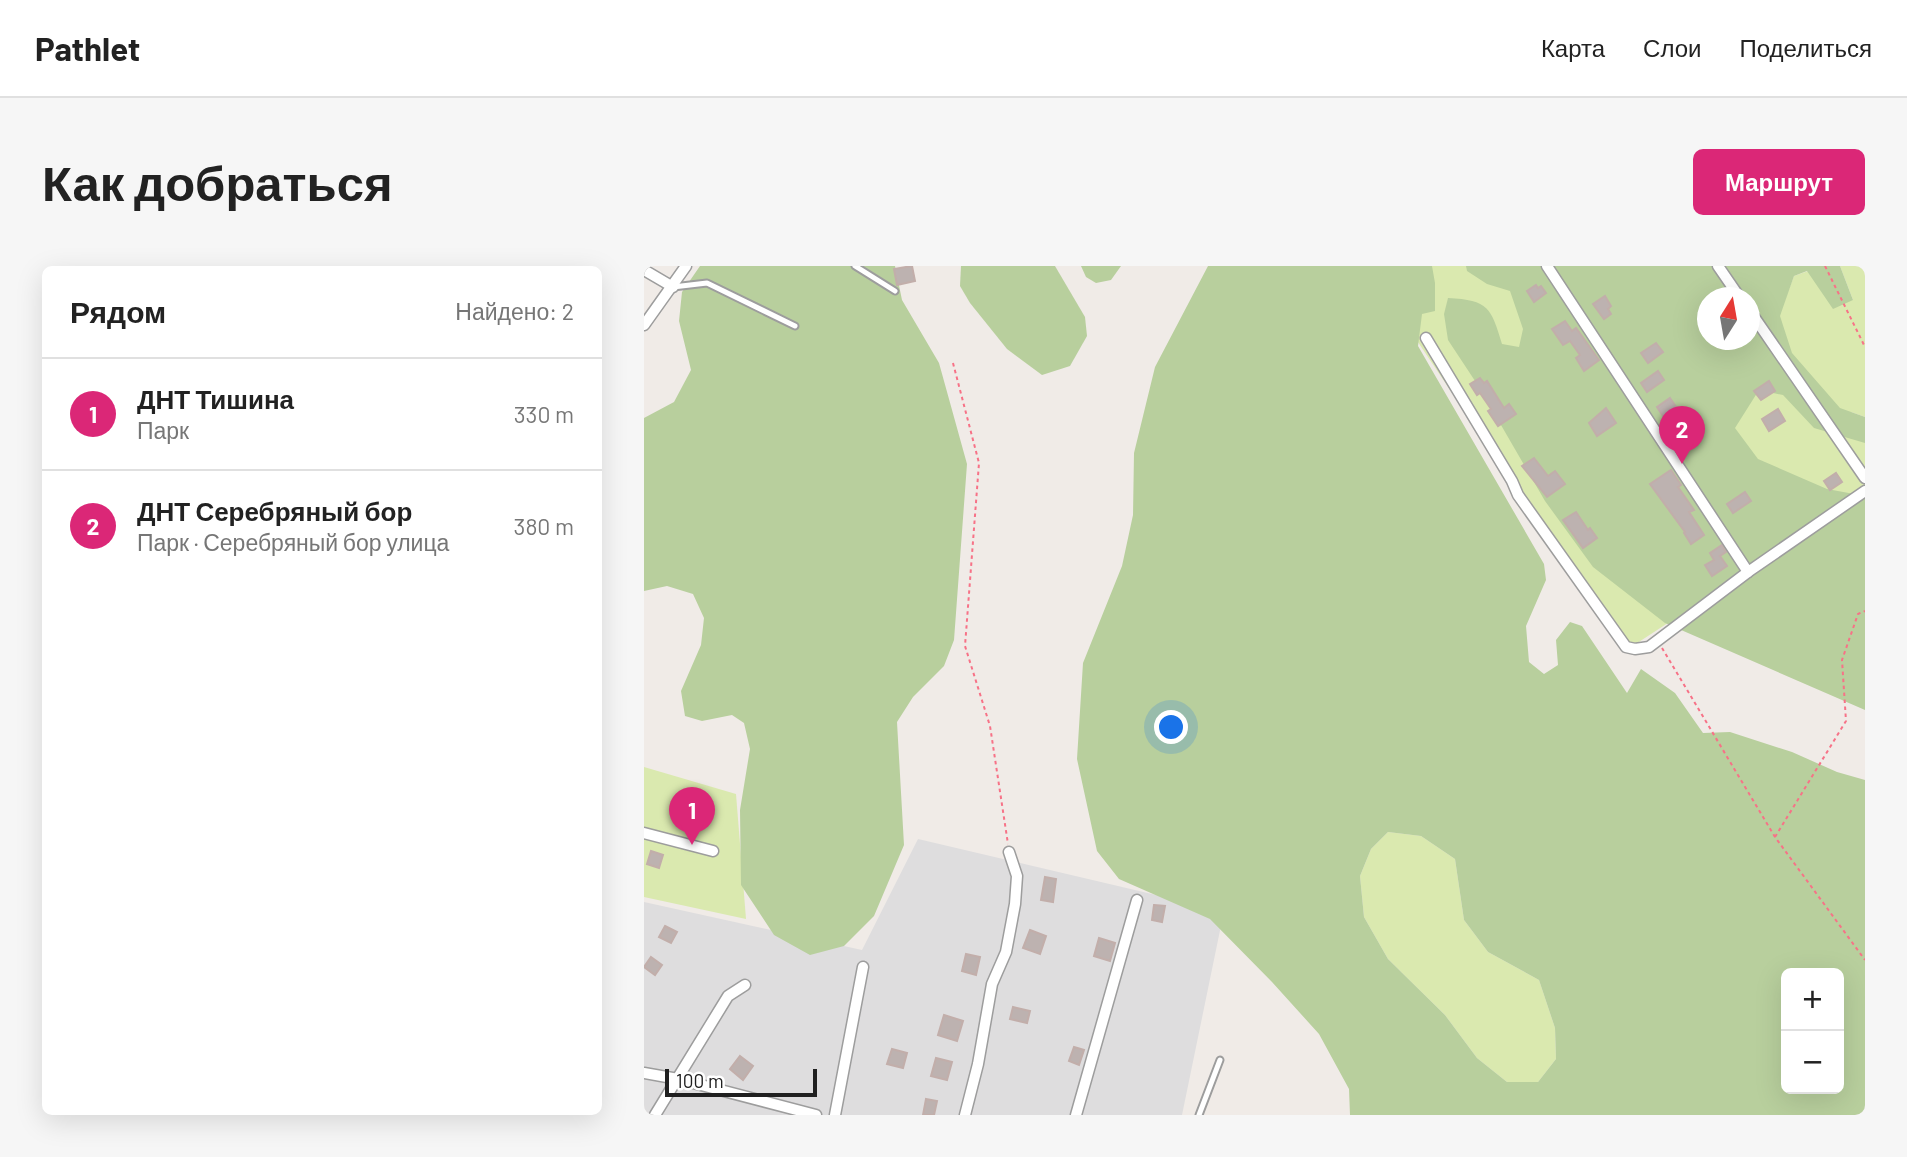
<!DOCTYPE html>
<html lang="ru">
<head>
<meta charset="utf-8">
<style>
  body { margin:0; font-family:Barlow,sans-serif; background:#f6f6f6; color:#222 }
  .controls { position:absolute; right:21px; bottom:21px; display:grid; overflow:hidden; border-radius:10px; box-shadow:0 7px 28px #0002 }
  .controls button { width:63px; height:63px; display:grid; place-items:center; padding:0; border:0; border-bottom:2px solid #e0e0e0; background:#fff; color:#222; font:35px sans-serif }
  .compass { position:absolute; left:1053px; top:21px; width:63px; height:63px; border-radius:50%; background:#fff; box-shadow:0 7px 28px #0002; rotate:11deg }
  .scale { position:absolute; left:21px; bottom:18px; width:152px; box-sizing:border-box; padding-left:7px; border:4px solid #202020; border-top:0; font-size:19px; line-height:24px; white-space:nowrap; color:#202020; -webkit-text-stroke:5px #fff; paint-order:stroke }
  .you { position:absolute; left:528px; top:462px; width:24px; height:24px; margin:-18px; border:5px solid #fff; border-radius:50%; background:#1a73e8; box-shadow:0 0 0 10px #1a73e833 }
  .badge { display:grid; place-items:center; width:46px; height:46px; border-radius:50%; background:#db2777; color:#fff; font-size:23px; font-weight:700 }
  .pin { position:absolute; translate:-50% -58px; filter:drop-shadow(0 2px 4px #0008) }
  .pin::after { content:''; position:absolute; top:37px; width:24px; height:21px; background:inherit; clip-path:polygon(0 0,100% 0,50% 100%) }
  .list { margin:0; padding:0; list-style:none }
  h2 { display:flex; justify-content:space-between; align-items:center; height:91px; margin:0; padding:0 28px; font-size:30px }
  h2 small { font-size:23px; font-weight:400; color:#767676 }
  .list li { display:grid; grid-template-columns:46px 1fr auto; gap:21px; align-items:center; box-sizing:border-box; height:112px; padding:0 28px; border-top:2px solid #e0e0e0 }
  .list b { display:block; font-size:26px; white-space:nowrap }
  .list p { margin:0; font-size:23px; white-space:nowrap; color:#767676 }
  .list em { font-size:23px; font-style:normal; color:#767676 }
  .map { position:relative; flex:none; width:1221px; height:849px; overflow:hidden; border-radius:10px }
  header { display:flex; align-items:center; gap:42px; box-sizing:border-box; height:98px; padding:0 35px; background:#fff; border-bottom:2px solid #e0e0e0 }
  header strong { font-size:33px }
  nav { display:flex; gap:38px; margin-inline-start:auto; font-size:24px }
  .intro { display:flex; align-items:center; justify-content:space-between; box-sizing:border-box; height:168px; padding:0 42px }
  h1 { margin:0; font-size:49px }
  .button { padding:18px 32px; border-radius:10px; background:#db2777; color:#fff; font-size:24px; font-weight:700 }
  main { display:flex; gap:42px; padding:0 42px }
  aside { flex:1; background:#fff; border-radius:10px; box-shadow:0 7px 28px #0002 }
  .map>svg:first-child { display:block }
  .residential { fill:#deddde }
  .grass { fill:#dae9af; fill-rule:evenodd }
  .forest { fill:#b8cf9d; fill-rule:evenodd }
  .building { fill:#bdb2b0; stroke:#c2aeaa; stroke-width:2 }
  .lines { fill:none; stroke-linecap:round; stroke-linejoin:round }
  .service-casing { stroke:#9d9d9d; stroke-width:9 }
  .minor-casing { stroke:#9d9d9d; stroke-width:13 }
  .path { stroke:#f77287; stroke-width:2; stroke-dasharray:3.5 3.5; stroke-linecap:butt }
  .service { stroke:#fff; stroke-width:5 }
  .minor { stroke:#fff; stroke-width:10 }
</style>
</head>
<body>
<header>
<strong>Pathlet</strong>
<nav><a>Карта</a><a>Слои</a><a>Поделиться</a></nav>
</header>
<div class="intro"><h1>Как добраться</h1><a class="button">Маршрут</a></div>
<main>
<aside>
<h2>Рядом<small>Найдено: 2</small></h2>
<ul class="list">
<li><span class="badge">1</span><div><b>ДНТ Тишина</b><p>Парк</p></div><em>330 m</em></li>
<li><span class="badge">2</span><div><b>ДНТ Серебряный бор</b><p>Парк · Серебряный бор улица</p></div><em>380 m</em></li>
</ul>
</aside>
<div class="map">
<svg width="1221" height="849" viewBox="0 0 1221 849">
  <rect width="100%" height="100%" fill="#f0ebe7"/>
  <polygon class="residential" points="274,573 580,645 538,849 0,849 0,636 218,684"/>
  <g class="grass">
    <path d="M723,0H1107L1137,44L1150,10L1164,5L1209,34L1196,0H1221V151L1207,146L1221,168V230H1218L981,385ZM1064,32H1106V74H1064Z"/>
    <polygon points="0,501 92,528 102,653 0,631"/>
    <polygon points="744,566 777,570 811,593 820,654 844,686 895,714 911,762 912,793 894,816 863,816 833,792 801,749 744,693 720,651 716,610 727,583"/>
  </g>
  <g class="forest">
    <polygon points="56,0 251,0 258,34 295,97 323,198 310,374 300,400 269,431 253,456 260,579 230,650 200,680 166,689 130,669 97,619 96,544 106,483 100,457 88,449 58,455 41,450 37,425 57,379 60,352 49,328 23,320 0,325 0,152 30,136 47,104 35,55 38,26"/>
    <polygon points="317,0 411,0 441,51 443,70 426,100 398,109 363,83 326,37 316,20"/>
    <polygon points="437,0 477,0 467,14 452,17 442,11"/>
    <path d="M564,0H788L791,17V45L778,48L774,80L900,298L902,314L882,360L885,396L900,408L914,399L912,374L926,356L938,360L983,427L997,403L1031,427L1059,467L1086,466L1148,486L1193,506L1221,514V849H706L705,823L675,768L628,716L566,653L475,613L453,585L433,493L439,397L478,300L489,249L490,187L511,101ZM744,566L777,570L811,593L820,654L844,686L895,714L911,762L912,793L894,816H863L833,792L801,749L744,693L720,651L716,610L727,583ZM1142,707H1195V823H1142Z"/>
    <path d="M822,0H1196L1209,34L1189,43L1163,5L1150,10L1136,50L1148,87L1196,142L1221,151V177L1170,162L1139,129L1115,124L1091,162L1114,193L1183,223L1221,230V444L1021,357L949,301L901,235L835,121L804,74L800,48L804,32C845,34 847,42 858,78L875,81L879,63L866,25L843,18L823,5ZM1064,32H1106V74H1064Z"/>
  </g>
  <g class="building">
    <polygon points="268,0 271,15 253,19 250,3"/>
    <polygon points="892,19 894,22 897,20 902,27 890,36 883,25"/>
    <polygon points="961,30 967,40 964,43 967,48 960,53 949,38"/>
    <polygon points="921,55 928,65 932,62 955,94 940,105 932,92 936,89 926,75 919,79 908,63"/>
    <polygon points="1012,77 1019,86 1004,97 997,87"/>
    <polygon points="1014,105 1020,114 1003,126 997,117"/>
    <polygon points="836,112 840,117 843,115 860,142 865,138 872,148 854,160 844,145 847,143 836,127 833,129 826,118"/>
    <polygon points="1125,115 1131,125 1117,134 1110,125"/>
    <polygon points="1026,132 1039,151 1044,147 1055,164 1039,174 1026,154 1023,156 1013,141"/>
    <polygon points="962,142 972,157 953,170 945,157"/>
    <polygon points="1134,143 1141,155 1125,165 1118,153"/>
    <polygon points="890,192 904,210 911,205 921,218 903,231 878,200"/>
    <polygon points="1027,204 1037,219 1034,221 1050,244 1045,246 1060,269 1047,278 1040,267 1041,266 1006,218"/>
    <polygon points="1192,207 1198,216 1186,224 1180,215"/>
    <polygon points="1101,226 1107,235 1089,247 1083,238"/>
    <polygon points="932,246 944,264 946,262 953,272 939,282 919,254"/>
    <polygon points="1078,279 1082,286 1076,290 1083,300 1068,310 1061,299 1070,294 1066,287"/>
    <polygon points="7,585 19,589 15,602 3,598"/>
    <polygon points="401,611 412,613 409,636 397,634"/>
    <polygon points="510,639 521,640 518,656 508,654"/>
    <polygon points="21,660 33,666 27,677 15,671"/>
    <polygon points="386,664 402,670 396,688 379,682"/>
    <polygon points="455,672 471,677 466,695 450,690"/>
    <polygon points="322,688 336,691 332,709 318,705"/>
    <polygon points="7,691 18,699 11,709 0,701"/>
    <polygon points="369,741 386,745 383,757 366,753"/>
    <polygon points="300,749 319,755 313,775 294,769"/>
    <polygon points="430,781 440,784 435,799 425,795"/>
    <polygon points="248,783 263,787 259,802 243,798"/>
    <polygon points="96,790 109,800 99,814 86,803"/>
    <polygon points="292,792 308,796 303,814 287,810"/>
    <polygon points="282,833 293,835 290,849 279,849"/>
  </g>
  <g class="lines">
    <g class="service-casing">
      <g id="service">
        <polyline points="211,0 251,25"/>
        <polyline points="29,21 63,17 151,60"/>
        <polyline points="555,849 576,794"/>
      </g>
    </g>
    <g class="minor-casing">
      <g id="minor">
        <polyline points="903,0 1104,306 1221,225"/>
        <polyline points="1074,0 1096,32"/>
        <polyline points="0,4 29,21"/>
        <polyline points="1106,45 1221,212"/>
        <polyline points="0,59 42,0"/>
        <polyline points="782,72 868,215 874,229 982,381 991,383 1005,381 1104,306"/>
        <polyline points="0,567 69,585"/>
        <polyline points="0,807 34,813 172,849"/>
        <polyline points="11,849 84,730 101,719"/>
        <polyline points="191,849 219,701"/>
        <polyline points="321,849 334,798 348,718 362,686 371,638 373,610 365,586"/>
        <polyline points="432,849 493,634"/>
      </g>
    </g>
    <g class="path">
      <polyline points="1181,0 1221,81"/>
      <polyline points="309,97 335,197 321,380 346,460 364,578"/>
      <polyline points="1018,382 1131,571 1221,694"/>
      <polyline points="1131,571 1202,455 1198,394 1214,348 1221,345"/>
    </g>
    <use href="#service" class="service"/>
    <use href="#minor" class="minor"/>
  </g>
</svg>
<div class="controls">
<button>+</button>
<button>−</button>
</div>
<svg class="compass" viewBox="-18 -18 36 36"><path d="M0-13l5 13h-10z" fill="#e53935"/><path d="M0 13l5-13h-10z" fill="#767676"/></svg>
<div class="scale">100 m</div>
<div class="you"></div>
<div class="pin badge" style="left:48px;top:579px">1</div>
<div class="pin badge" style="left:1038px;top:198px">2</div>
</div>
</main>
</body>
</html>
